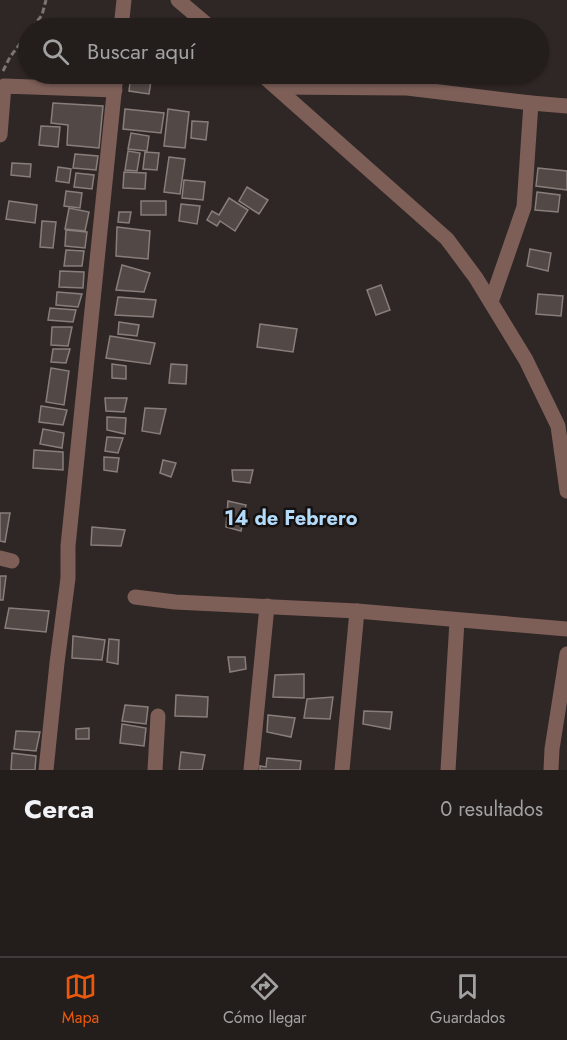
<!DOCTYPE html>
<html lang="es">
<head>
<meta charset="utf-8">
<style>
  body { margin:0; font-family:Jost,sans-serif; background:#2f2a29; color:#f1f3f6 }
  .list { margin:0; padding:0; list-style:none }
  h2 { display:flex; justify-content:space-between; align-items:center; height:78px; margin:0; padding:0 24px; font-size:26px }
  h2 small { font-size:20px; font-weight:400; color:#a3a2a3 }
  .icon { flex:none; width:33px; height:33px; fill:none; stroke:currentColor; stroke-width:2; stroke-linecap:round; stroke-linejoin:round }
  .map { position:relative; flex:none; width:567px; height:770px; overflow:hidden }
  .search { position:absolute; background:#231d1c; box-shadow:0 2px 4px #0004; left:18px; right:18px; top:18px; height:66px; display:flex; align-items:center; gap:15px; box-sizing:border-box; padding:0 21px; border-radius:33px; color:#a3a2a3; font-size:22px }
  .sheet { height:186px; background:#231d1c }
  nav { display:flex; justify-content:space-around; align-items:center; box-sizing:border-box; height:84px; border-top:2px solid #403b3b; background:#231d1c; font-size:16px; color:#a3a2a3 }
  nav a { display:grid; justify-items:center; gap:3px }
  nav .on { color:#ea580c }
  .map>svg:first-child { display:block }
  .building { fill:#524846; stroke:#887e7b; stroke-width:1.5 }
  .lines { fill:none; stroke-linecap:round; stroke-linejoin:round }
  .path { stroke:#7c7574; stroke-width:3; stroke-dasharray:6 3; stroke-linecap:butt }
  .minor { stroke:#7d5f58; stroke-width:15 }
  .labels { text-anchor:middle; stroke-width:5; stroke-linejoin:round; paint-order:stroke }
  .neighbourhood-label { font-size:20px; font-weight:bold; fill:#b4dbfa; stroke:#151110 }
</style>
</head>
<body>
<div class="map">
<svg width="567" height="770" viewBox="0 0 567 770">
  <rect width="100%" height="100%" fill="#2f2725"/>
  <g class="building">
    <polygon points="131,74 152,74 149,94 129,91"/>
    <polygon points="53,103 103,106 99,148 67,145 68,125 51,123"/>
    <polygon points="125,109 164,113 161,133 123,129"/>
    <polygon points="168,109 189,112 185,148 164,146"/>
    <polygon points="192,121 208,122 206,140 191,138"/>
    <polygon points="41,126 60,127 58,147 39,145"/>
    <polygon points="131,133 149,136 147,151 128,149"/>
    <polygon points="128,151 140,153 137,171 125,170"/>
    <polygon points="145,152 159,153 157,170 143,169"/>
    <polygon points="75,154 98,156 96,170 73,168"/>
    <polygon points="169,157 185,159 180,194 164,192"/>
    <polygon points="12,163 31,164 30,177 11,175"/>
    <polygon points="58,167 71,169 69,183 56,181"/>
    <polygon points="538,168 567,171 567,190 536,186"/>
    <polygon points="124,172 146,173 145,189 123,188"/>
    <polygon points="76,173 94,175 92,189 74,187"/>
    <polygon points="184,180 205,182 203,200 182,198"/>
    <polygon points="247,187 268,200 259,214 239,201"/>
    <polygon points="66,191 82,193 80,208 64,206"/>
    <polygon points="537,192 560,195 558,212 535,210"/>
    <polygon points="229,198 248,210 235,231 220,221 217,226 207,220 212,211 219,215"/>
    <polygon points="9,201 37,205 35,223 6,219"/>
    <rect x="141" y="201" width="25" height="14"/>
    <polygon points="181,204 200,206 197,224 179,221"/>
    <polygon points="69,208 89,212 85,231 65,229"/>
    <polygon points="119,212 131,212 129,223 118,222"/>
    <polygon points="42,221 56,222 53,248 40,247"/>
    <polygon points="117,227 150,231 148,259 116,256"/>
    <polygon points="66,230 87,232 85,248 65,246"/>
    <polygon points="530,249 551,253 548,271 527,266"/>
    <polygon points="66,250 84,251 82,266 64,266"/>
    <polygon points="122,265 150,273 144,292 116,290"/>
    <polygon points="60,271 84,272 83,288 59,287"/>
    <polygon points="381,285 390,310 376,315 367,290"/>
    <polygon points="57,292 82,294 78,307 56,305"/>
    <polygon points="538,294 563,296 561,316 536,314"/>
    <polygon points="118,297 156,300 153,317 115,315"/>
    <polygon points="50,308 76,310 73,322 48,320"/>
    <polygon points="119,322 139,325 137,336 118,334"/>
    <polygon points="260,324 297,329 293,352 257,347"/>
    <polygon points="52,327 72,327 68,346 51,345"/>
    <polygon points="110,336 155,343 150,364 106,358"/>
    <polygon points="53,349 70,349 66,363 51,362"/>
    <polygon points="112,364 126,366 126,379 112,378"/>
    <polygon points="171,364 187,365 186,384 169,383"/>
    <polygon points="51,368 69,371 64,405 46,402"/>
    <polygon points="105,398 127,398 124,412 106,411"/>
    <polygon points="41,406 67,410 63,425 39,422"/>
    <polygon points="145,408 166,409 160,434 142,431"/>
    <polygon points="107,417 126,418 125,434 107,430"/>
    <polygon points="43,429 64,433 62,448 40,444"/>
    <polygon points="107,437 123,438 118,453 105,451"/>
    <polygon points="34,450 63,452 63,470 33,468"/>
    <polygon points="104,457 119,458 117,472 104,470"/>
    <polygon points="163,460 176,463 171,477 160,473"/>
    <polygon points="232,470 253,470 250,483 233,481"/>
    <polygon points="228,501 246,505 241,531 226,527"/>
    <polygon points="0,513 10,513 5,542 0,541"/>
    <polygon points="92,527 125,530 121,546 91,545"/>
    <polygon points="0,576 6,576 3,600 0,600"/>
    <polygon points="9,608 49,611 46,632 5,628"/>
    <polygon points="73,636 105,640 102,660 72,658"/>
    <polygon points="109,639 119,640 118,664 107,662"/>
    <polygon points="228,657 245,657 246,669 230,672"/>
    <polygon points="304,674 304,698 273,697 275,675"/>
    <polygon points="176,695 208,697 207,717 175,716"/>
    <polygon points="333,697 330,719 304,718 307,699"/>
    <polygon points="125,705 148,707 146,724 122,721"/>
    <polygon points="364,711 392,712 390,729 363,724"/>
    <polygon points="268,715 295,718 291,737 267,732"/>
    <polygon points="122,724 146,728 144,746 120,743"/>
    <polygon points="89,728 89,739 76,739 76,729"/>
    <polygon points="16,731 40,732 36,751 14,749"/>
    <polygon points="181,752 205,755 202,770 179,770"/>
    <polygon points="12,753 36,756 35,770 11,770"/>
    <polygon points="267,758 301,761 300,770 260,770 260,766 266,767"/>
  </g>
  <g class="lines">
    <g class="path">
      <polyline points="32,28 42,15 46,0"/>
      <polyline points="3,71 10,57 28,33"/>
    </g>
    <g class="minor">
      <polyline points="178,0 211,28"/>
      <polyline points="121,28 124,0"/>
      <polyline points="261,74 447,239 476,278 526,360 558,426 567,491"/>
      <polyline points="276,87 407,88 531,103 567,106"/>
      <polyline points="0,135 4,86 115,90"/>
      <polyline points="491,302 524,207 531,103"/>
      <polyline points="0,558 12,561"/>
      <polyline points="135,597 175,602 357,611 567,629"/>
      <polyline points="46,770 57,663 68,578 68,546 116,74"/>
      <polyline points="155,770 158,716"/>
      <polyline points="251,770 267,606"/>
      <polyline points="342,770 357,611"/>
      <polyline points="448,770 457,621"/>
      <polyline points="551,770 552,749 567,654"/>
    </g>
  </g>
  <g class="labels">
    <g class="neighbourhood-label">
      <text x="291" y="525">14 de Febrero</text>
    </g>
  </g>
</svg>
<div class="search"><svg class="icon" aria-label="search" viewBox="0 0 24 24"><circle cx="10" cy="10" r="6"/><path d="M15 15l6 6"/></svg>Buscar aquí</div>
</div>
<section class="sheet">
<h2>Cerca<small>0 resultados</small></h2>
<ul class="list">
</ul>
</section>
<nav>
<a class="on"><svg class="icon" aria-label="map" viewBox="0 0 24 24"><path d="M3 6l6-2 6 2 6-2v14l-6 2-6-2-6 2zM9 4v14M15 6v14"/></svg>Mapa</a>
<a><svg class="icon" aria-label="directions" viewBox="0 0 24 24"><path d="M12 3l9 9-9 9-9-9zM9 14v-3h6M13 9l2 2-2 2"/></svg>Cómo llegar</a>
<a><svg class="icon" aria-label="saved" viewBox="0 0 24 24"><path d="M7 4h10v16l-5-4-5 4z"/></svg>Guardados</a>
</nav>
</body>
</html>
